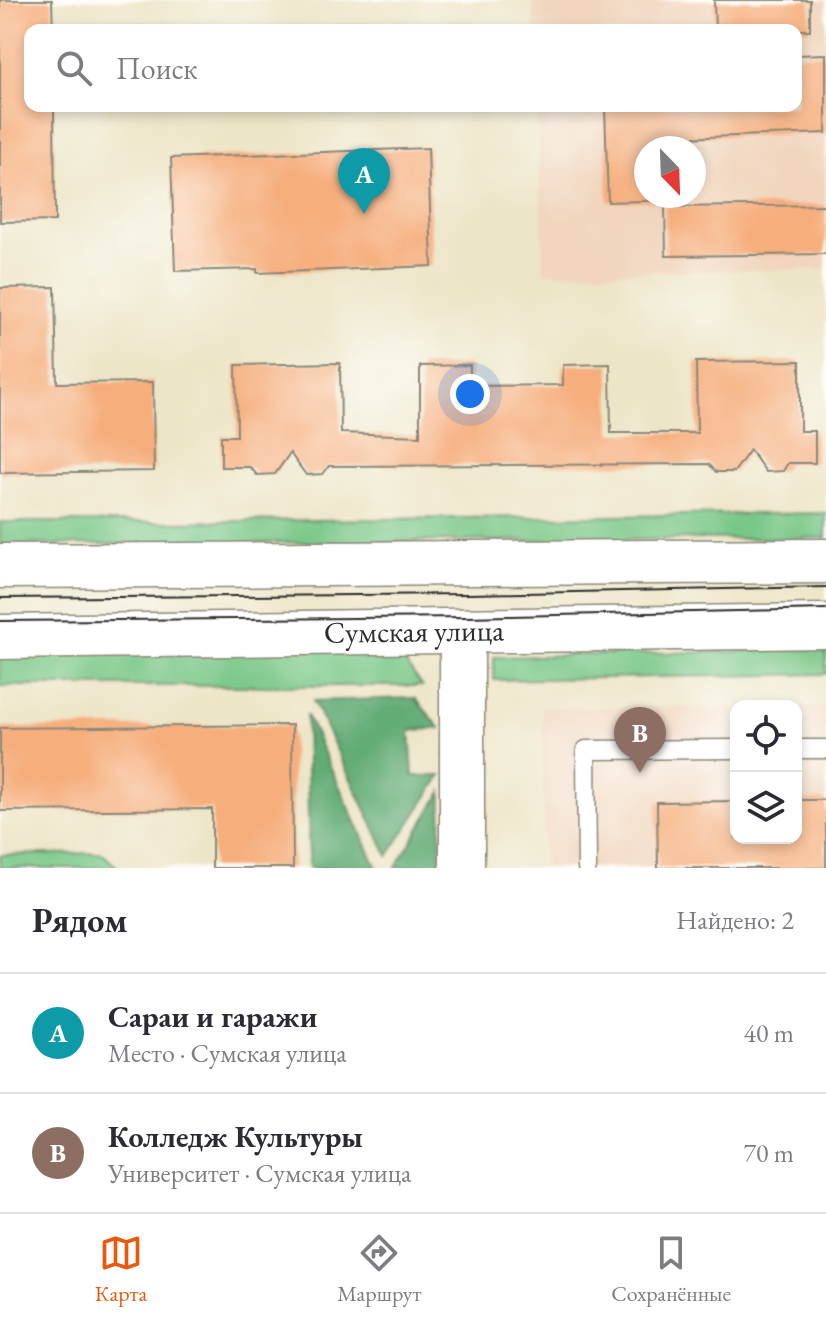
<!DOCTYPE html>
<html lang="ru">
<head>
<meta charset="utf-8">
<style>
  body { margin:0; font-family:"EB Garamond",serif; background:#f2f2f3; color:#2b2b33 }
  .controls { position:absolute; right:24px; bottom:24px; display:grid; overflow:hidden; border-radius:16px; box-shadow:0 4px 12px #0003 }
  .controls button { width:72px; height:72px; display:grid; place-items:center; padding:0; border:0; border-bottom:2px solid #e1e1e2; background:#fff; color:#2b2b33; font:40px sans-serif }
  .compass { position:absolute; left:634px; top:136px; width:72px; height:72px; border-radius:50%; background:#fff; box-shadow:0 4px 12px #0003; rotate:157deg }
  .you { position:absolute; left:470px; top:394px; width:28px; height:28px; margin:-20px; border:6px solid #fff; border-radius:50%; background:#1a73e8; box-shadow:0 0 0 12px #1a73e833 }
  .badge { display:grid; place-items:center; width:52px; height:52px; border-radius:50%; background:#ea580c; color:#fff; font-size:26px; font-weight:700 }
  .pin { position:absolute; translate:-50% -66px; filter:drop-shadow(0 2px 4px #0008) }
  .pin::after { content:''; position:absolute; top:42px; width:28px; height:24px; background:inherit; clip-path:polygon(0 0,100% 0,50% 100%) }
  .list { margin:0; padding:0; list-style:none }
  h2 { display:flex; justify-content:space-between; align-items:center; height:104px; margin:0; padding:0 32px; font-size:34px }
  h2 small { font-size:26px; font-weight:400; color:#7c7c81 }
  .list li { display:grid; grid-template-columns:52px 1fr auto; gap:24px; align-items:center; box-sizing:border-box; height:120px; padding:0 32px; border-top:2px solid #e1e1e2 }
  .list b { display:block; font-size:30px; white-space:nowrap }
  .list p { margin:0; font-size:26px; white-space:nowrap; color:#7c7c81 }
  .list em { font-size:26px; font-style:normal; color:#7c7c81 }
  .icon { flex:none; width:44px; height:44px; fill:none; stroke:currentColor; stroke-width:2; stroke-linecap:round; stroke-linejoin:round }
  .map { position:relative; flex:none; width:826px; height:868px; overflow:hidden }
  .search { position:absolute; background:#fff; box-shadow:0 4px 12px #0003; left:24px; right:24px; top:24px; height:88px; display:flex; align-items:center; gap:20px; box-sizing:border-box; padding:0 28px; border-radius:16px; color:#7c7c81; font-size:30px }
  .sheet { height:344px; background:#fff }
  nav { display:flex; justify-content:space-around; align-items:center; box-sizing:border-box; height:112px; border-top:2px solid #e1e1e2; background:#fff; font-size:22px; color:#7c7c81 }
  nav a { display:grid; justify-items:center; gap:4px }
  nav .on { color:#ea580c }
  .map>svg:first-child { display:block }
  .built { fill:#f1d5bd; fill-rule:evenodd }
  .green { fill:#79c787; stroke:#527959; stroke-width:2 }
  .forest { fill:#62ac74; stroke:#466c50; stroke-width:2 }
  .building { fill:#f6ae7d }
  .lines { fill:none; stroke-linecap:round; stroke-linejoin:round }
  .lane-casing { stroke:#8c8879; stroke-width:21 }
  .secondary-casing { stroke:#8c8879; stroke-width:47 }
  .primary-casing { stroke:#8c8879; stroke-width:47 }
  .lane { stroke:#fff; stroke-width:18 }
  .secondary { stroke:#fff; stroke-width:44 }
  .primary { stroke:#fff; stroke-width:44 }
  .tram { stroke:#2b2b2b; stroke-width:2 }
  .labels { text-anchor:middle; stroke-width:6; stroke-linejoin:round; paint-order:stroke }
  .street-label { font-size:30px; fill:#2b2b2b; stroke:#fdfcf7 }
</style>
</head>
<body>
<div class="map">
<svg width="826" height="868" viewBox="0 0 826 868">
  <rect width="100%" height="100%" fill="#fdfcf7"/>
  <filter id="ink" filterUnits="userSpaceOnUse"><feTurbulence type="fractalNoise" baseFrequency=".0125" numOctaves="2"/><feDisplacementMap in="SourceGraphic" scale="16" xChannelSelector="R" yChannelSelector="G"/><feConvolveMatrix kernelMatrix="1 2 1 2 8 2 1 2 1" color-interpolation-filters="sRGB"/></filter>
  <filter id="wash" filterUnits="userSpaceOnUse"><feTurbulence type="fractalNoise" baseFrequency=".006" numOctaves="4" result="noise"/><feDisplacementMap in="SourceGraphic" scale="32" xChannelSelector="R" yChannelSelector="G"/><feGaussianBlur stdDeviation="1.8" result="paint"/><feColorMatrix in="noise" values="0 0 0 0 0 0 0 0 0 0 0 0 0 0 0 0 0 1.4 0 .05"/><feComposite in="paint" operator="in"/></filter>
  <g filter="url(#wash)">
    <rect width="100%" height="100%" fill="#ede5c7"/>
    <g class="built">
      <path d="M533,0H826V269L544,273L537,106H796V30H534ZM646,148H694V196H646Z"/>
      <polygon points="796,706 826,706 826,868 544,868 542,708 736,707 736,838 796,838"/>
    </g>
    <g class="green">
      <polygon points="826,513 826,538 0,545 0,522 167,522"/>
      <polygon points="392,644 422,686 0,686 0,647"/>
      <polygon points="826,649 826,674 494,680 494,657"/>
      <polygon points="102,853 118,868 0,868 0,855"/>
    </g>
    <g class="forest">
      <polygon points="415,698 440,728 410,731 413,776 441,776 388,856 313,701"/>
      <polygon points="306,714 377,868 309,868"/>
      <polygon points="442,792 440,868 395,868"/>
    </g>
    <g id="blocks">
      <g class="building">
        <polygon points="0,0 52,0 53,30 30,30 30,106 54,106 55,221 0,222"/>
        <polygon points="714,0 810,0 810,30 715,30"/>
        <polygon points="826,54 826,133 677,138 677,148 646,148 646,196 678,196 678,200 608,202 605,106 796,106 796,55"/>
        <polygon points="428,148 432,266 257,273 257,269 175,271 171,158"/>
        <polygon points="826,205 826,254 666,256 665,207"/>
        <polygon points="55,287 57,383 153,382 154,471 0,473 0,288"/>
        <polygon points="800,361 800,431 815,431 815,463 788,463 783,471 766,472 750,450 734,472 716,472 709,464 329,466 323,474 306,475 290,453 275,474 257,475 250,467 221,467 221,436 237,436 236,365 340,363 341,433 420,436 420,366 470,365 470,386 563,385 563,365 610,364 611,433 697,433 696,362"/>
        <polygon points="292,725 293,868 212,868 212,809 0,811 0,728"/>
        <polygon points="796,800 826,800 826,868 658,868 657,802 736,801 736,838 796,838"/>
      </g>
    </g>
  </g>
  <g filter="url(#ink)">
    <use href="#blocks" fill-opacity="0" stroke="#8c8879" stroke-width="2"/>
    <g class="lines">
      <g class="lane-casing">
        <g id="lane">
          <polyline points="796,749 826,749"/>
          <polyline points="587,868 586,750 736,749"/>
        </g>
      </g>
      <g class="secondary-casing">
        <polyline id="secondary" points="462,868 462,633"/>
      </g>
      <g class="primary-casing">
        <g id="primary">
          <polyline points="0,566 826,561"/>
          <path id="s1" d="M0,637L826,626"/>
        </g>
      </g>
      <use href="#lane" class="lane"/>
      <use href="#secondary" class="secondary"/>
      <use href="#primary" class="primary"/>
      <g class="tram">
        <polyline points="0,598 468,594 826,587"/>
        <polyline points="0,621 467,617 826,609"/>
      </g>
    </g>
  </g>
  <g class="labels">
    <g class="street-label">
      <text dy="10" stroke="none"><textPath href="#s1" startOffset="414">Сумская улица</textPath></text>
    </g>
  </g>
</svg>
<div class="controls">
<button><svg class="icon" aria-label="locate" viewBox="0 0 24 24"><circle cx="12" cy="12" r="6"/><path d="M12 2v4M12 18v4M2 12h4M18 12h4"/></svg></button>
<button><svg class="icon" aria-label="layers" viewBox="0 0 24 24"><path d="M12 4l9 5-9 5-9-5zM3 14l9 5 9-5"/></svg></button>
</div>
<svg class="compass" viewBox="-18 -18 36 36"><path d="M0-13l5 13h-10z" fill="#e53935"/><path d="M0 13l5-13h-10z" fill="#7c7c81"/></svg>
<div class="you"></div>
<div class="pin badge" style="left:364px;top:214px;background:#0f9aa8">A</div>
<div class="pin badge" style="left:640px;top:773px;background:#8d6e63">B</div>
<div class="search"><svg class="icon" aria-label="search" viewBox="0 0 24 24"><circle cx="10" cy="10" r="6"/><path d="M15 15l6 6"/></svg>Поиск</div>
</div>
<section class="sheet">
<h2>Рядом<small>Найдено: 2</small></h2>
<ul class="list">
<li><span class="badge" style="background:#0f9aa8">A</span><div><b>Сараи и гаражи</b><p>Место · Сумская улица</p></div><em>40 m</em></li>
<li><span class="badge" style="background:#8d6e63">B</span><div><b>Колледж Культуры</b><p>Университет · Сумская улица</p></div><em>70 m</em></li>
</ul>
</section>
<nav>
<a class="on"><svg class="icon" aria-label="map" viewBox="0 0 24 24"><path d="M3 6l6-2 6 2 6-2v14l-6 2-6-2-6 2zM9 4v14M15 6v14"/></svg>Карта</a>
<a><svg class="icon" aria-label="directions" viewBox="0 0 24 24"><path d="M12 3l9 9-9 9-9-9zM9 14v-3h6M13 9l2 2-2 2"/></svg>Маршрут</a>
<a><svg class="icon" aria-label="saved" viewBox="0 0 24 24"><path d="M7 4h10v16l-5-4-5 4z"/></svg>Сохранённые</a>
</nav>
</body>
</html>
